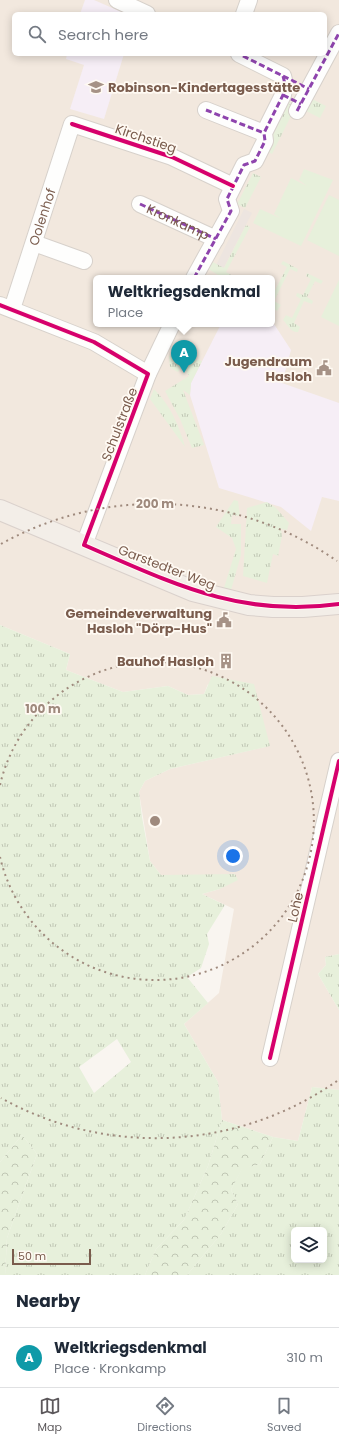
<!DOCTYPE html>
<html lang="en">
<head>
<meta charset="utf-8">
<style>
  body { margin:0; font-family:Poppins,sans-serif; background:#f6f6f7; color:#1f2937 }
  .controls { position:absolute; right:12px; bottom:12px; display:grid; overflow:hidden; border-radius:6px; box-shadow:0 2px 10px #0003 }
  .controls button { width:36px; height:36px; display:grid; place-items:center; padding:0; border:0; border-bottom:1px solid #e0e1e3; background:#fff; color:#1f2937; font:20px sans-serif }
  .scale { position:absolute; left:12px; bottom:10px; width:79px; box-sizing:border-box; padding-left:4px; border:2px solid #7a5c4d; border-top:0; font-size:11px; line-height:14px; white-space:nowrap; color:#7a5c4d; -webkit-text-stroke:3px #fffaf3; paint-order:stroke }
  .you { position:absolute; left:233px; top:856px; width:14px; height:14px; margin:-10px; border:3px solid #fff; border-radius:50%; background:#1a73e8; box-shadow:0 0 0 6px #1a73e833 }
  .badge { display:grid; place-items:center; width:26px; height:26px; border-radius:50%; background:#5c585b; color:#fff; font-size:13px; font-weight:700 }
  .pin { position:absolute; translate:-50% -33px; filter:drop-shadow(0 1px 2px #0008) }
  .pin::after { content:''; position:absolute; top:21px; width:14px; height:12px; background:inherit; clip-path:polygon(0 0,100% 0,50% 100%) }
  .popup { position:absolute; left:93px; top:275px; width:182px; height:52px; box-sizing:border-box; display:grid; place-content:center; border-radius:6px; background:#fff; filter:drop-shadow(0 1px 3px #0005); font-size:13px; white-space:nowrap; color:#747a83 }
  .popup b { font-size:15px; color:#1f2937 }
  .popup::after { content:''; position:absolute; left:50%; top:100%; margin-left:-8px; border:8px solid transparent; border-top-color:#fff }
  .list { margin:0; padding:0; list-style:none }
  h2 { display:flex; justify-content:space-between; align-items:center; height:52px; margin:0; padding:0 16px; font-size:17px }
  h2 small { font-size:13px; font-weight:400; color:#747a83 }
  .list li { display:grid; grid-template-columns:26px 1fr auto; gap:12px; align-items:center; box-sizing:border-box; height:60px; padding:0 16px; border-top:1px solid #e0e1e3 }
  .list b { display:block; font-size:15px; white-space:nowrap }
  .list p { margin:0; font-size:13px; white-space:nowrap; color:#747a83 }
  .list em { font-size:13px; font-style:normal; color:#747a83 }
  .icon { flex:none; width:22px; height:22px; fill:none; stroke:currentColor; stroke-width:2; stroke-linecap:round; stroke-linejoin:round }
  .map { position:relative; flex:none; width:339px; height:1275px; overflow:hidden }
  .search { position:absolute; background:#fff; box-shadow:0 2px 10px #0003; left:12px; right:12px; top:12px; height:44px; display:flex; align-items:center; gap:10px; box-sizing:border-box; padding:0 14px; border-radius:6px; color:#747a83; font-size:15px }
  .sheet { height:112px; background:#fff }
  nav { display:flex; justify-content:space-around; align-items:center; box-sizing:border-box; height:56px; border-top:1px solid #e0e1e3; background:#fff; font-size:11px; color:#747a83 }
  nav a { display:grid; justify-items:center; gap:2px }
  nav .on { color:#5c585b }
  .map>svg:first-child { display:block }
  .residential { fill:#f2e8de; fill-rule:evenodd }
  .industrial { fill:#ede5e0 }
  .education { fill:#f6eef6 }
  .grass { fill:url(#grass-tufts); fill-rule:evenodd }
  .forest { fill:url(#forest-crowns) }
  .park { fill:#e7f0db }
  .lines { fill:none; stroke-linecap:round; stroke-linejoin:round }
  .minor-casing { stroke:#d7d1cb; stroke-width:18 }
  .major-casing { stroke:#dad1cc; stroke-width:22 }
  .minor { stroke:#fefefd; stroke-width:16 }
  .major { stroke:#f3eee8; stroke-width:20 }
  .quiet { stroke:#8e44ad; stroke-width:3; stroke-dasharray:6 3; stroke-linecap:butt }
  .cycleway-casing { stroke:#fffaf3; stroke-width:6 }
  .cycleway { stroke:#d6006c; stroke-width:4 }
  .ring { fill:none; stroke:#9f8a7d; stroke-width:2; stroke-dasharray:2 4 }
  .labels { text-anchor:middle; stroke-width:3.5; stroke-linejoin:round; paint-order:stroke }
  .poi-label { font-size:13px; font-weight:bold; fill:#7a5c4d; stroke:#fffaf3; text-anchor:end }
  .street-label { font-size:13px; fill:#7a5c4d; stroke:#fffaf3 }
  .centre { fill:#9f8a7d; stroke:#fffaf3; stroke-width:2 }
  .ring-label { font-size:12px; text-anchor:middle; font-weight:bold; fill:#9f8a7d; stroke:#fffaf3; stroke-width:3.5; stroke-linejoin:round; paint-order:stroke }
</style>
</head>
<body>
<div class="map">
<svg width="339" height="1275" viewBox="0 0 339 1275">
  <defs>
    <pattern id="grass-tufts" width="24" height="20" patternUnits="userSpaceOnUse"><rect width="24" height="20" fill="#e7f0db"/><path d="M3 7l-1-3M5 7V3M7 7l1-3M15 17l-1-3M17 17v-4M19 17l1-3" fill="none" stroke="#c0c6b4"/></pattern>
    <pattern id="forest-crowns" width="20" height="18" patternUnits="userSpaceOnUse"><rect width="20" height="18" fill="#e7f0db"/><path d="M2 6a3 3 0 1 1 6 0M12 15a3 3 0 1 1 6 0" fill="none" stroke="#c0c6b4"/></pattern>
  </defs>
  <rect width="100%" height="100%" fill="#f9f5f0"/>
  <path class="residential" d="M0,0H339V954L325,957L326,965L318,974L339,1010V1090L312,1087L298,1141L273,1137L222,1120L218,1082L184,1024L219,993L234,909L202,894L220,889L185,875H161L150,861L139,792L145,781L170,769L269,746L208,684L204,694L188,695L168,686L123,692L66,670L70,654L0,625ZM14,14H325V54H14ZM96,278H272V324H96Z"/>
  <polygon class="industrial" points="244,209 252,213 223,269 216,265"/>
  <g class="education">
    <polygon points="85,0 94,0 126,14 80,14"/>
    <polygon points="67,54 124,54 104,119 70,109 84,65 66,59"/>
    <polygon points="272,321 291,350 282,383 339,403 339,501 322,497 311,531 281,507 219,488 190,395 191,383 221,324 272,324"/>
  </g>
  <g class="grass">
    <polygon points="312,99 326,106 320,118 302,109"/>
    <polygon points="289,102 296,106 272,154 265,150"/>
    <polygon points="253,173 261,177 245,208 237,204"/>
    <polygon points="246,225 250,227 226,272 233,276 232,278 223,278 205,267 209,260 224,268"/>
    <polygon points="283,261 298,269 297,272 290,269 274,301 281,305 277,311 272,307 272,296 287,267 281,264"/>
    <path d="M307,273L323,281L321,284L315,281L307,297L313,301L312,304L304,301L294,323L300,327L298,332C291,333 288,325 283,320L286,315L292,318L301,299L296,296L297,293L303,295L311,279L306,276Z"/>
    <polygon points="174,354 202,361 191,383 190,395 183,390 204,445 192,448 180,419 165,391 189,376 184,368 181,368 178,372 170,368 169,356"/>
    <path d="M154,389C170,405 179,425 185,447L150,399Z"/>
    <polygon points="234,500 238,501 240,516 232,515 231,524 241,524 241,555 231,590 223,591 236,549 232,538 216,527"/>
    <polygon points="267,502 276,508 289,523 287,530 281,529 282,536 278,556 273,554 267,583 243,576 247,508"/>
    <path d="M0,625L70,654L66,670L123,692L168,686L188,695L204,694L212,676L254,684L270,746L170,769L145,781L139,792L142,817L150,861L161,875L235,874L238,880L220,889L202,894L225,905L207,934L209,944L201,968L187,977L208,1003L184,1024L218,1082L222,1120L208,1166L184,1220L156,1249L145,1275H5L7,1238L37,1154L22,1135L0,1162ZM117,1039L131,1062L94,1093L79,1067Z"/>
    <polygon points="339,954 339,1010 318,974 326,965 325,957"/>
    <path d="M312,1087L339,1090V1275H187L221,1234L238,1204L231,1190L242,1168L260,1164L273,1137L298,1141ZM294,1230H324V1260H294Z"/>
  </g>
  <g class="forest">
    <polygon points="222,1120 273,1137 260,1164 242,1169 231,1190 238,1204 221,1234 187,1275 145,1275 156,1249 184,1220 208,1166"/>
    <polygon points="22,1135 37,1154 7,1238 5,1275 0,1275 0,1162"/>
  </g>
  <g class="park">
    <polygon points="304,169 333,180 301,246 253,223 260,209 280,218 274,214 291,178 307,186 299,180"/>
    <polygon points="329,195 339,200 339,256 307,240"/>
    <polygon points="339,280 339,326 321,317"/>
  </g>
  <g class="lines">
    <g class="minor-casing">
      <g id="minor">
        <polyline points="117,0 147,14"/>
        <polyline points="244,14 249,0"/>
        <polyline points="206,110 264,133"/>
        <polyline points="297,111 339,33"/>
        <polyline points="140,204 216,239"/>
        <polyline points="34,243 84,261"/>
        <polyline points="194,278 231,211 227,199 244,165 255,161 265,141 264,133 283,95 285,84 283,76 239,54"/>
        <polyline points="0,305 94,342 148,374"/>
        <path id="s1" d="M12,309L72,124L172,157L233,186"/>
        <polyline points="84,545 148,374 172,324"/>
        <polyline points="270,1058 339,761"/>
      </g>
    </g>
    <g class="major-casing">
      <polyline id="major" points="0,510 193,591 249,605 273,607 303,607 339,604"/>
    </g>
    <use href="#minor" class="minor"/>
    <use href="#major" class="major"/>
    <g class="quiet">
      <polyline points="283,76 309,89"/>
      <polyline points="283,95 301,104"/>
      <polyline points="206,110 264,133"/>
      <polyline points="297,111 339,33"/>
      <path id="s2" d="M140,204L216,239"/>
      <polyline points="194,278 231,211 227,199 244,165 255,161 265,141 264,133 283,95 285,84 283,76 239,54"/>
    </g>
    <g class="cycleway-casing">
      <g id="cycleway">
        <polyline points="72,124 172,157 233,186"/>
        <path d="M0,305L94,342L148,374L84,545C172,583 240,618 339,604"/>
        <polyline points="270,1058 339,761"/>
      </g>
    </g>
    <use href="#cycleway" class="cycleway"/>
  </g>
  <g class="ring">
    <path d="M0 785A159 159 0 1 1 0 857"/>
    <path d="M337 1081A317 317 0 0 1 1 1098M1 544A317 317 0 0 1 337 561"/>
  </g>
  <defs>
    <g id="school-bare" transform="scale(1.2)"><path d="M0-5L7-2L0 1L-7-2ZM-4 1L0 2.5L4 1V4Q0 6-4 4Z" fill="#a69286" stroke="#fffaf3" stroke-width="2.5" paint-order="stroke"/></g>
    <g id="civic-bare" transform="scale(1.2)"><path d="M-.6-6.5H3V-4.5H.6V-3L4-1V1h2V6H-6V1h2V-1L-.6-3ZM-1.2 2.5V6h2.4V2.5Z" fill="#a69286" stroke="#fffaf3" stroke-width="2.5" paint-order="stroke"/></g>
    <g id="building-bare" transform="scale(1.2)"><path d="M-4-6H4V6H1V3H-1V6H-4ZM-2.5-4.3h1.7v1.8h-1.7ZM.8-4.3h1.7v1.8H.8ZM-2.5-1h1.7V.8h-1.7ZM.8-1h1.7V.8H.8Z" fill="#a69286" stroke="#fffaf3" stroke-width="2.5" paint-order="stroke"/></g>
  </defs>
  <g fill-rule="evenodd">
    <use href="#school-bare" x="96" y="87"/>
    <use href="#civic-bare" x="324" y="368"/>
    <use href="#civic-bare" x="224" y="620"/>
    <use href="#building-bare" x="226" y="661"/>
  </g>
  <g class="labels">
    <g class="poi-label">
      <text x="108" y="92" text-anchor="start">Robinson-Kindertagesstätte</text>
      <text x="312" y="366">Jugendraum<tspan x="312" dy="15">Hasloh</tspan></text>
      <text x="212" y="618">Gemeindeverwaltung<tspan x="212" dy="15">Hasloh "Dörp-Hus"</tspan></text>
      <text x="214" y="666">Bauhof Hasloh</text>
    </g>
    <g class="street-label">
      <text transform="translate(146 138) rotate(19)" y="5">Kirchstieg</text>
      <text dy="5" stroke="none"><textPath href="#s1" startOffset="97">Oolenhof</textPath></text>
      <text dy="5" stroke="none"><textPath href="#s2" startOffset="42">Kronkamp</textPath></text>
      <text transform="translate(119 424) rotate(-69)" y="5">Schulstraße</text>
      <text transform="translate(167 567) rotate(21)" y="5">Garstedter Weg</text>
      <text transform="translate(295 907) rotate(-77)" y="5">Lohe</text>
    </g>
  </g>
  <circle cx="155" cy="821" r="6" class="centre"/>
  <g class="ring-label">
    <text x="155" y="508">200 m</text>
    <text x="43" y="713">100 m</text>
  </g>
</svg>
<div class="controls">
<button><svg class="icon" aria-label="layers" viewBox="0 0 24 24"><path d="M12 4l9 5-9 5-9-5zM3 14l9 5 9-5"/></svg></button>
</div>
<div class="scale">50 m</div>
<div class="you"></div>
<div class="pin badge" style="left:184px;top:373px;background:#0f9aa8">A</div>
<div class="popup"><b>Weltkriegsdenkmal</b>Place</div>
<div class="search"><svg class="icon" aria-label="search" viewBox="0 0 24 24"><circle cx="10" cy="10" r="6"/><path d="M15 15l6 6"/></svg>Search here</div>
</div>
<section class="sheet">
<h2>Nearby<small></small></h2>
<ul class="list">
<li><span class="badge" style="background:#0f9aa8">A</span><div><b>Weltkriegsdenkmal</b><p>Place · Kronkamp</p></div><em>310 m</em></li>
</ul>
</section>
<nav>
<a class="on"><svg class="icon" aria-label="map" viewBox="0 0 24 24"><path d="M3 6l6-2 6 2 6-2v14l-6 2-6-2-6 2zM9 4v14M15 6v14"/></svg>Map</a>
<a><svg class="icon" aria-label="directions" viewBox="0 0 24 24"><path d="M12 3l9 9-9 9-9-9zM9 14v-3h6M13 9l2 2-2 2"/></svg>Directions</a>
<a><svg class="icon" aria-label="saved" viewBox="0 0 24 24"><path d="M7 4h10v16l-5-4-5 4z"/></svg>Saved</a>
</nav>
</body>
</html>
